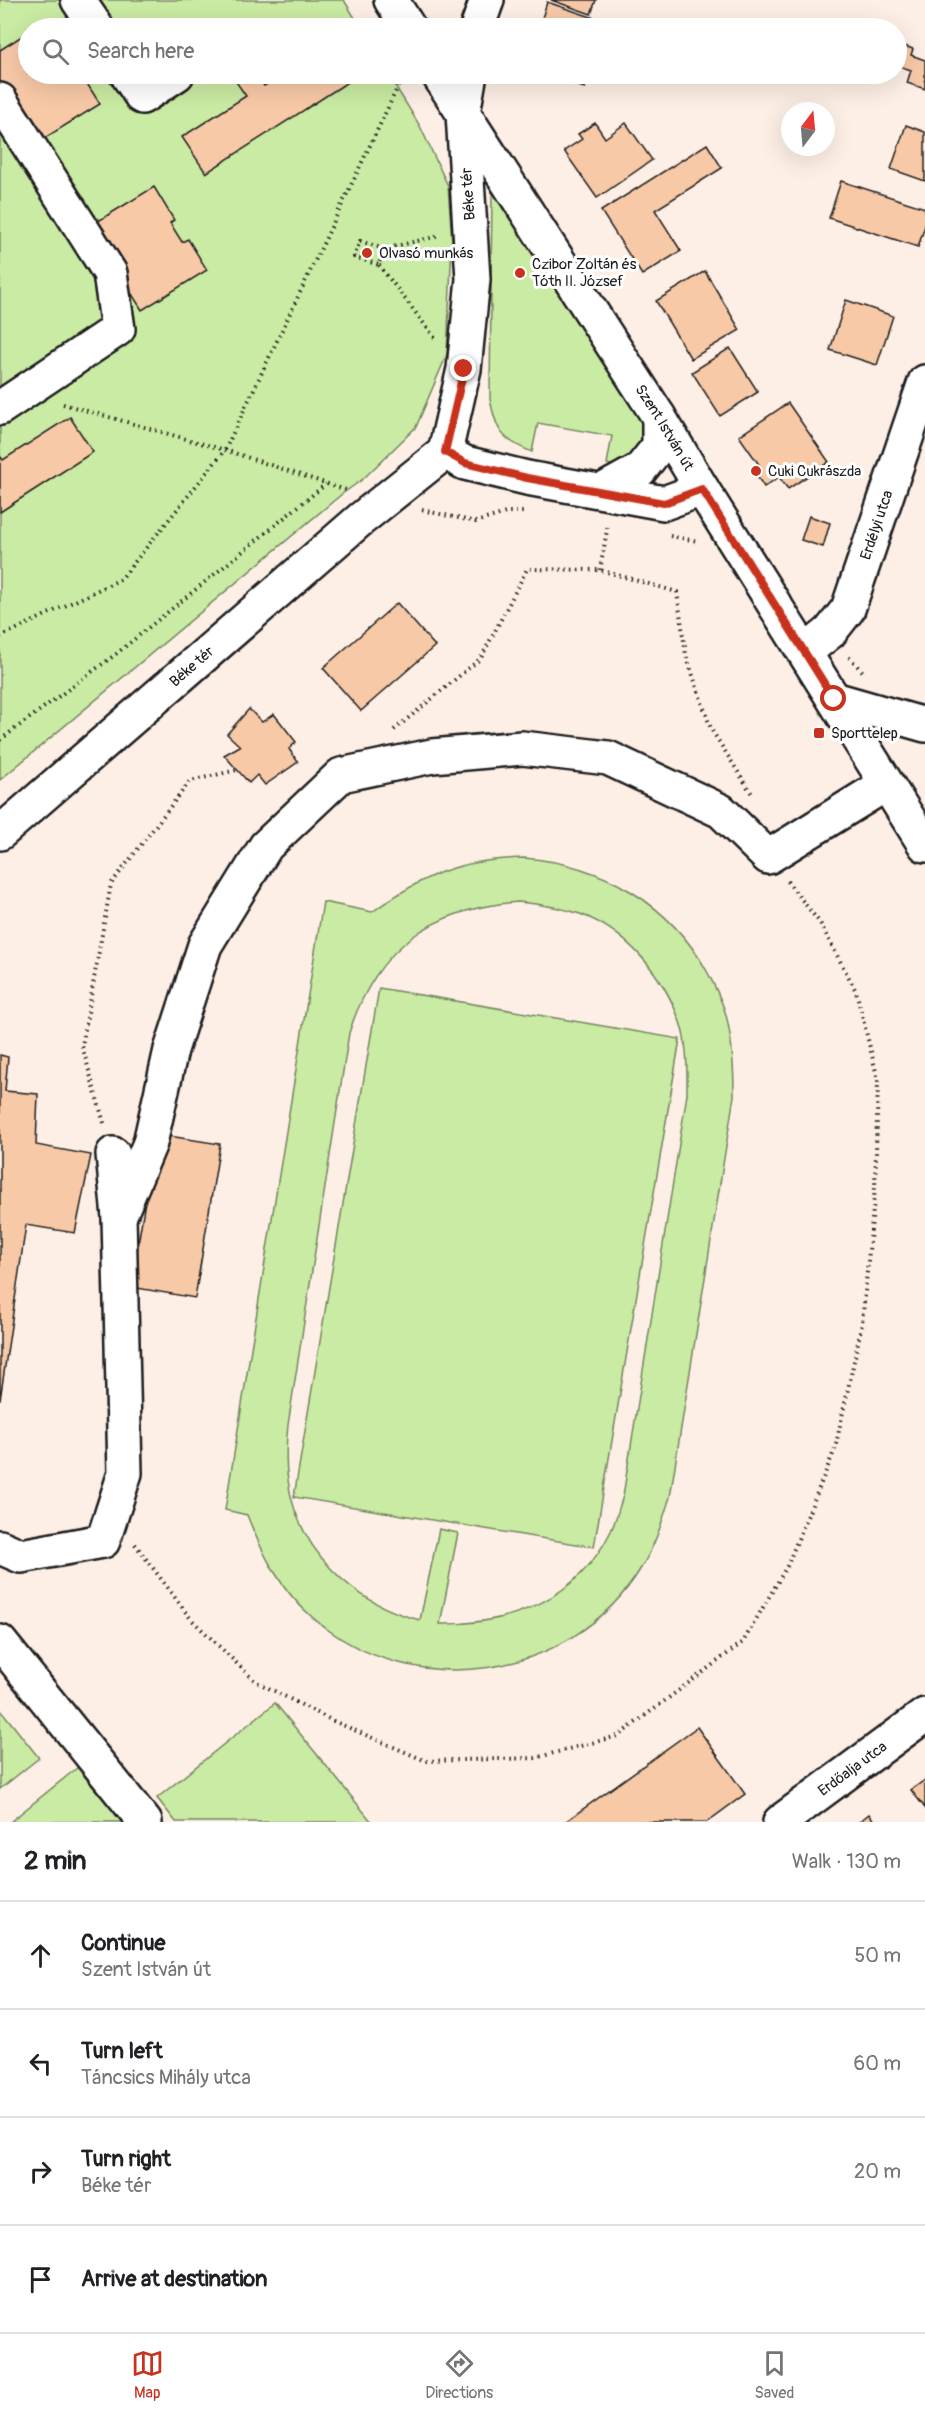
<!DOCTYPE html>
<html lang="en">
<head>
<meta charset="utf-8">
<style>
  body { margin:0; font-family:Pangolin,sans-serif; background:#f6f6f6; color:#202124 }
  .compass { position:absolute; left:781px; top:102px; width:54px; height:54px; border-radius:50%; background:#fff; box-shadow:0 6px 24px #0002; rotate:16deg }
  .stop { position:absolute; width:18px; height:18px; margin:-14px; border:4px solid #c8321e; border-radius:50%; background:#fff }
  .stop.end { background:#c8321e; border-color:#fff; box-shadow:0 2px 6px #0008 }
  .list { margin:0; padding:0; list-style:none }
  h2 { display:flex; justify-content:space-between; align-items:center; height:78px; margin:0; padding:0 24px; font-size:26px }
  h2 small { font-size:20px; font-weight:400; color:#757577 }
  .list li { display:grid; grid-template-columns:39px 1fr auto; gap:18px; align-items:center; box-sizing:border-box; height:108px; padding:0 24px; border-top:2px solid #e0e0e0 }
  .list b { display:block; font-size:22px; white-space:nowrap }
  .list p { margin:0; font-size:20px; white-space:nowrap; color:#757577 }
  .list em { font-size:20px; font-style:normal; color:#757577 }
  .icon { flex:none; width:33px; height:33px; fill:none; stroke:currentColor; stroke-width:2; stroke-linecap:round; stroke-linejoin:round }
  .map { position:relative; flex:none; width:925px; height:1822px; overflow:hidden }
  .search { position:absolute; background:#fff; box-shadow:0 6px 24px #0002; left:18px; right:18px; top:18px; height:66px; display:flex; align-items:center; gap:15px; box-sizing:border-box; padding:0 21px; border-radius:33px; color:#757577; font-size:22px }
  .sheet { height:510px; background:#fff }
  nav { display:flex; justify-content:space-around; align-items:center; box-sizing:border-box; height:84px; border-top:2px solid #e0e0e0; background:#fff; font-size:16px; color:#757577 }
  nav a { display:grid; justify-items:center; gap:3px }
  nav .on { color:#c8321e }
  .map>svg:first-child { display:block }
  .green { fill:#caeba3; stroke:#738460; stroke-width:1.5; fill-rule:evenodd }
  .building { fill:#f8c9a7; stroke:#1c1c1c; stroke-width:1.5 }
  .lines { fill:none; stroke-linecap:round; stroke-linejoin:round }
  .minor-casing { stroke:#1c1c1c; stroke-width:38 }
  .path { stroke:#1c1c1c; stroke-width:4; stroke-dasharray:1.5 4.5; stroke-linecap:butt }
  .minor { stroke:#fff; stroke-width:33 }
  .route { stroke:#c8321e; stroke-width:8 }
  .poi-dot { fill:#c8321e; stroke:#fff; stroke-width:2 }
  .labels { text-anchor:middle; stroke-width:6; stroke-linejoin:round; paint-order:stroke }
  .street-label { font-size:15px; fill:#1c1c1c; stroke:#fff }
  .poi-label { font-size:15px; fill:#1c1c1c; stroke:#fff; text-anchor:start }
</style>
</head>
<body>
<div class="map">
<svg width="925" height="1822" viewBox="0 0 925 1822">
  <rect width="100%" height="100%" fill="#fdefe5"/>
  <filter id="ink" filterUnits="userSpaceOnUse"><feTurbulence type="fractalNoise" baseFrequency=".0167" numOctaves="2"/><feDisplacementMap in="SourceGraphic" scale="12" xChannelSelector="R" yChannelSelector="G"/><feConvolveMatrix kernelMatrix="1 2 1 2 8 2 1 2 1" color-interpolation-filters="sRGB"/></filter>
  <g filter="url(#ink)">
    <g class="green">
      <polygon points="0,0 344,0 361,28 28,28 28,74 388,74 420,126 448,186 452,242 447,354 416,427 363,479 342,494 0,780"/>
      <path d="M492,188L647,407L641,454L619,467L607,464L612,436L538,423L532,452C501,440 496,430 490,399Z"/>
      <path d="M524,858C602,864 670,903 708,973C715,987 722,1000 726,1015C733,1042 734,1069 734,1096L670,1497C662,1522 655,1546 641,1568C573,1681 410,1704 312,1617C280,1589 262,1553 247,1515L225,1510L323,902L372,912C425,874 458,860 524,858ZM518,902C539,904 560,907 580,914C627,931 664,976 680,1022C688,1045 687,1070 687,1094L623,1496C619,1508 616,1520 611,1531C578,1599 511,1625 440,1624L458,1533L439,1529L420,1620C354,1604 297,1550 288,1480C285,1462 286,1444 288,1425L349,1033C376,948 430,909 518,902Z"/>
      <polygon points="379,988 680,1039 594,1547 294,1497"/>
      <polygon points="275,1703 372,1822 176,1822 157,1798"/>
      <polygon points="0,1709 39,1758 0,1789"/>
      <polygon points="77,1767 122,1822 10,1822 77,1768"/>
    </g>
    <g class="building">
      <polygon points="551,0 596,0 591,14"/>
      <polygon points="547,2 606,22 604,28 539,28"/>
      <polygon points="48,21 52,28 35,28"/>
      <polygon points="28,32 28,74 73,74 75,76 81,74 100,104 35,144 0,87 0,50"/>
      <polygon points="896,43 913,49 911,55 925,60 925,89 907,83 911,70 896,65"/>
      <polygon points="235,74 256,74 264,86 284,74 351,74 354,78 206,173 182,137 246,96 232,76"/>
      <polygon points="542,74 590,74 585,88"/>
      <polygon points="595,123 605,138 626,123 652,160 597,198 564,151 582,139 578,134"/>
      <polygon points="906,125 925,132 925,181 891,169"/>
      <polygon points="707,144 722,168 655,210 681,251 642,275 601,211"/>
      <polygon points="841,181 925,208 925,226 918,247 829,218"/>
      <polygon points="154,187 174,220 170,223 182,242 188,239 207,270 142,310 121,277 128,273 117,255 90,226"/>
      <polygon points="705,271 740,330 691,359 656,301"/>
      <polygon points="846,300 893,316 877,365 830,350"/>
      <polygon points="730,348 758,392 720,416 692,372"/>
      <polygon points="788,403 829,462 788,489 779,477 764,487 753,470 760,466 739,436"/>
      <polygon points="70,417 93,452 0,512 0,456 3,460"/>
      <polygon points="809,516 830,523 823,547 801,540"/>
      <polygon points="397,603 435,646 361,711 323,668"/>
      <polygon points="249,709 262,722 274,714 296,742 289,749 298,762 265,785 257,775 249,783 224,755 240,746 227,734"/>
      <polygon points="0,1055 8,1057 5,1091 38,1094 36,1145 91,1155 75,1233 26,1225 0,1400"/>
      <polygon points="156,1134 220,1144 195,1298 131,1287"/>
      <polygon points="697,1727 745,1794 707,1822 565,1822"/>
      <polygon points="925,1780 925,1808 911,1790"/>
      <polygon points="869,1814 875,1822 859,1822"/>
    </g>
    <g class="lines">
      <g class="minor-casing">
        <g id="minor">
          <polyline points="78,0 97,28"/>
          <polyline points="391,0 409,28"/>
          <polyline points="477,28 487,0"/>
          <polyline points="127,74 142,97 177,74"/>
          <path id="s1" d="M438,74L659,417L702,489L925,845"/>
          <polyline points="0,100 110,273 118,329 0,408"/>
          <polyline points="445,452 464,369 473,279 463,113 470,74"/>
          <polyline points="445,452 465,463 527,478 664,503 702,489"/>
          <polyline points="602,491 640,470 659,446 659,417"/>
          <path id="s2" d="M805,652L830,632L848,609L925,382"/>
          <polyline points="834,699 925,725"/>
          <path id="s3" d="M0,833L361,519L445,452"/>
          <polyline points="119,1217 150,1143 171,1050 205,945 266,846 341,775 432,756 522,748 608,758 721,811 768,857 886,784"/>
          <polyline points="0,1547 21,1556 103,1541 125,1473 119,1217 113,1154"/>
          <polyline points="0,1642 145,1822"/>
          <path id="s4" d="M780,1822L925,1715"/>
        </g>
      </g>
      <g class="path">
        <polyline points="384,249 379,265 354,257 360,241 384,249 438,236"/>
        <polyline points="379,265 435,338"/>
        <polyline points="63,404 225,450 346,490"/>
        <polyline points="422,510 476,522 509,512 523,512"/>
        <polyline points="670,536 698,541"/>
        <polyline points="600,570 608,524"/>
        <polyline points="0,637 121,579 225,450 404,74"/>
        <polyline points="849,657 865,674"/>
        <polyline points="394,730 481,658 527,569 600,570 677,592 686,655 711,729 752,794"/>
        <polyline points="0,740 116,654 326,484"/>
        <polyline points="104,1123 82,1046 111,884 190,781 237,770"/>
        <polyline points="135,1544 191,1619 255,1681 331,1720 426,1761 535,1758 618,1736 743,1642 787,1566 835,1449 862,1324 875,1188 878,1080 856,991 820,923 787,881"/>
      </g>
      <use href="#minor" class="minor"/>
    </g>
  </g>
  <g class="lines" filter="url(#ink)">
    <polyline class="route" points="464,369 445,452 465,463 527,478 664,503 702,489 834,699"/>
  </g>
  <g class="poi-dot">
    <circle cx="367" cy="253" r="6"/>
    <circle cx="520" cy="273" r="6"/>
    <circle cx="756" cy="471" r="6"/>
    <rect x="813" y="727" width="12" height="12" rx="3"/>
  </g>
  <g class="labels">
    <g class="street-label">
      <text transform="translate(468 194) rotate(-94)" y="5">Béke tér</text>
      <text dy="5" stroke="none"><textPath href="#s1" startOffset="420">Szent István út</textPath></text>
      <text dy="5" stroke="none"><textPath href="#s2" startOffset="150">Erdélyi utca</textPath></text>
      <text dy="5" stroke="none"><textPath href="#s3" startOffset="254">Béke tér</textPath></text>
      <text dy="5" stroke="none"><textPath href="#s4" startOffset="90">Erdőalja utca</textPath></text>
    </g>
    <g class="poi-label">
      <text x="379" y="258">Olvasó munkás</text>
      <text x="532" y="269">Czibor Zoltán és<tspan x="532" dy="17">Tóth II. József</tspan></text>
      <text x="768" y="476">Cuki Cukrászda</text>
      <text x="831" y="738">Sporttelep</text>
    </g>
  </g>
</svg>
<svg class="compass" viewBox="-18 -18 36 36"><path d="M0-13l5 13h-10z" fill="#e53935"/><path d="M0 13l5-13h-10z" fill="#757577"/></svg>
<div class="stop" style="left:834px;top:699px"></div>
<div class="stop end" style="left:464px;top:369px"></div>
<div class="search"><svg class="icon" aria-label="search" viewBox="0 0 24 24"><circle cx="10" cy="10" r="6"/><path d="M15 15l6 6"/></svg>Search here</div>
</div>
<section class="sheet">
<h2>2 min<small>Walk · 130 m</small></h2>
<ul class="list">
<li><svg class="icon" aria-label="ahead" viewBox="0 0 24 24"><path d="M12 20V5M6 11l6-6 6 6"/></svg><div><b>Continue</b><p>Szent István út</p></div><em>50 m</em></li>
<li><svg class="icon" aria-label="left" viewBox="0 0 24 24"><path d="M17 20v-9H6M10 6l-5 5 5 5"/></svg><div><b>Turn left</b><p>Táncsics Mihály utca</p></div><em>60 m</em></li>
<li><svg class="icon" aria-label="right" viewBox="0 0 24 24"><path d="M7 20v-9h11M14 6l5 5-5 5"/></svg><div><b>Turn right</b><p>Béke tér</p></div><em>20 m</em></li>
<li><svg class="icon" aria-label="arrive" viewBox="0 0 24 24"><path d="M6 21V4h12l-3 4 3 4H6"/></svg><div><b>Arrive at destination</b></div></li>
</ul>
</section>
<nav>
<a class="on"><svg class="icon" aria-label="map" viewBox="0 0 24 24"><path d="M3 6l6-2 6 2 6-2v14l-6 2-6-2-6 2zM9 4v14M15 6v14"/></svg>Map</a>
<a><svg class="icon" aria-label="directions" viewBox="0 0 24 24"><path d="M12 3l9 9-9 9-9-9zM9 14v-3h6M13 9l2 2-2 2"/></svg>Directions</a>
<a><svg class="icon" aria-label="saved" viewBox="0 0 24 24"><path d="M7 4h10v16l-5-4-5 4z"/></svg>Saved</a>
</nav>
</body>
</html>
